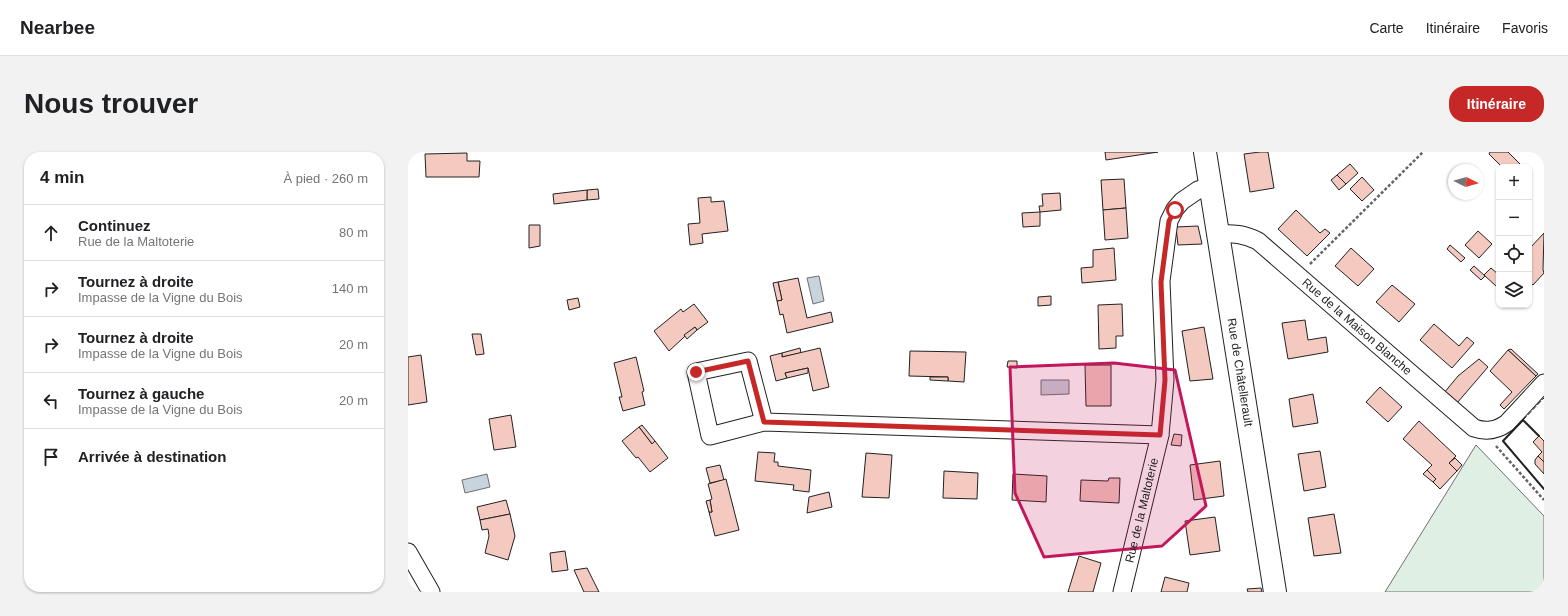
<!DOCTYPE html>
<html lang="fr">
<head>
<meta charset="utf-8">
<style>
  body { margin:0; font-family:Arial,sans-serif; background:#f2f2f2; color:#202124 }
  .controls { position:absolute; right:12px; top:12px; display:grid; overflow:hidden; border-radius:8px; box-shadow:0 1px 3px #0004 }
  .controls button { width:36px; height:36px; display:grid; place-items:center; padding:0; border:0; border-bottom:1px solid #e0e0e0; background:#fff; color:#202124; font:20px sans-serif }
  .compass { position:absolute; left:1040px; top:12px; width:36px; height:36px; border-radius:50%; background:#fff; box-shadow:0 1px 3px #0004; rotate:96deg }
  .stop { position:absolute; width:12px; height:12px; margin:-9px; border:3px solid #c62828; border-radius:50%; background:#fff }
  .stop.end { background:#c62828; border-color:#fff; box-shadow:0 1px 4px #0008 }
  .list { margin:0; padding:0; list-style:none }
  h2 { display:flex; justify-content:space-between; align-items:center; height:52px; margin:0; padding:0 16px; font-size:17px }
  h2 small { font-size:13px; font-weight:400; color:#757577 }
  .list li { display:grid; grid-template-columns:26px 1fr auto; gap:12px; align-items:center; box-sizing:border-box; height:56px; padding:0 16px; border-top:1px solid #e0e0e0 }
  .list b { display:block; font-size:15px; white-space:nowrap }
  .list p { margin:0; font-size:13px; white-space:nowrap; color:#757577 }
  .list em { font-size:13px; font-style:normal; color:#757577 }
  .icon { flex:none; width:22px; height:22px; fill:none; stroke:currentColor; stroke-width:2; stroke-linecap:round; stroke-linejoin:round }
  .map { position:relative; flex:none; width:1136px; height:440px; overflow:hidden; border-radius:16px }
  header { display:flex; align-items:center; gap:24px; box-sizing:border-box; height:56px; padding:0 20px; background:#fff; border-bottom:1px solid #e0e0e0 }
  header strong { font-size:19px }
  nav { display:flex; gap:22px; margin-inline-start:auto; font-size:14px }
  .intro { display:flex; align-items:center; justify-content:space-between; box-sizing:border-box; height:96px; padding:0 24px }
  h1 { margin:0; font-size:28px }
  .button { padding:10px 18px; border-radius:16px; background:#c62828; color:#fff; font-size:14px; font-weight:700 }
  main { display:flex; gap:24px; padding:0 24px }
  aside { flex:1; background:#fff; border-radius:16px; box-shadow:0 1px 3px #0004 }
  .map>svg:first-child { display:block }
  .green { fill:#e0efe3; stroke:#6f6f6f }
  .water { fill:#c7d3dd; stroke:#6f6f6f }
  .building { fill:#f3c9c0; stroke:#222 }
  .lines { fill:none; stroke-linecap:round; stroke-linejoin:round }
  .street-casing { stroke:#222; stroke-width:19 }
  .secondary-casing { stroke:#222; stroke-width:24 }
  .path { stroke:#646464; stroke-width:2.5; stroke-dasharray:3 2; stroke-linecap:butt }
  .street { stroke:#fff; stroke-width:17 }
  .secondary { stroke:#fff; stroke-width:22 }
  .fence { stroke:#222; stroke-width:1; stroke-dasharray:5 2; stroke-linecap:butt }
  .wall { stroke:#222; stroke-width:2 }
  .route { stroke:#c62828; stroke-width:5 }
  .marked { fill:#c2185b; fill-opacity:0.2; stroke:#c2185b; stroke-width:3; stroke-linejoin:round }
  .labels { text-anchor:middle; stroke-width:3; stroke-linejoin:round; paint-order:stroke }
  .street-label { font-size:12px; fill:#222; stroke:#fff }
</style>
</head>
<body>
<header>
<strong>Nearbee</strong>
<nav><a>Carte</a><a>Itinéraire</a><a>Favoris</a></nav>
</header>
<div class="intro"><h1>Nous trouver</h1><a class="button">Itinéraire</a></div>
<main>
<aside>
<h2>4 min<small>À pied · 260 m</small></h2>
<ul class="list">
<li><svg class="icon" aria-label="ahead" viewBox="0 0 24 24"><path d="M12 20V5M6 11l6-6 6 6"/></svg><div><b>Continuez</b><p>Rue de la Maltoterie</p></div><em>80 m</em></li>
<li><svg class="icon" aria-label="right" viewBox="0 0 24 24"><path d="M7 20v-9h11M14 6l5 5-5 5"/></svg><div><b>Tournez à droite</b><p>Impasse de la Vigne du Bois</p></div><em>140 m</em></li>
<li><svg class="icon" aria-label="right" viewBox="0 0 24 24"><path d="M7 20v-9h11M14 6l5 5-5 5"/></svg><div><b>Tournez à droite</b><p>Impasse de la Vigne du Bois</p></div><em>20 m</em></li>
<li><svg class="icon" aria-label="left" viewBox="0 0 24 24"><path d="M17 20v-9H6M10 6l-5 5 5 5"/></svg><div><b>Tournez à gauche</b><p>Impasse de la Vigne du Bois</p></div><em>20 m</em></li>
<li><svg class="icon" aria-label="arrive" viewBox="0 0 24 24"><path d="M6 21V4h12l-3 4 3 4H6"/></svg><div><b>Arrivée à destination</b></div></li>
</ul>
</aside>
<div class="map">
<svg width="1136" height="440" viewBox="0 0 1136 440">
  <rect width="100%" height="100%" fill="#fff"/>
  <polygon class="green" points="1068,293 1136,364 1136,440 977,440"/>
  <g class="water">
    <polygon points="411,124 416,149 405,152 399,126"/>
    <polygon points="633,228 661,228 661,242 633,243"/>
    <polygon points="79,322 82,335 57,341 54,328"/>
  </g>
  <g class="building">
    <polygon points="697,0 750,0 698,8"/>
    <polygon points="852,0 860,0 866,36 842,40 836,2"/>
    <polygon points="1082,0 1100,0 1112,12 1108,15 1094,15 1081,2"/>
    <polygon points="59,1 59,9 72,9 71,25 18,25 17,2"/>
    <polygon points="942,12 950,21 938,32 929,23"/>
    <polygon points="929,23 938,32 931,38 923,28"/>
    <polygon points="954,25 966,38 954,49 942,37"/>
    <polygon points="716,27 718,56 695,58 693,28"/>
    <polygon points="190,37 191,47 179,48 179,38"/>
    <polygon points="179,38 179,48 146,52 145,42"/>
    <polygon points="652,41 653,58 632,60 631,54 635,54 634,42"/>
    <polygon points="303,45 303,50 316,49 320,79 294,82 295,91 282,93 280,72 292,71 290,46"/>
    <polygon points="718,56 720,86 697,88 695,58"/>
    <polygon points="888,58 912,81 917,77 922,81 899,104 870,77"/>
    <polygon points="632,60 632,74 615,75 614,61"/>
    <polygon points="121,73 132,73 132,94 121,96"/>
    <polygon points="790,74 794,92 770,93 768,75"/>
    <polygon points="1070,79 1084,92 1071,106 1057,93"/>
    <polygon points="1136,81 1135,118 1136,121 1125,133 1121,130 1121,97"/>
    <polygon points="1042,93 1057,106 1053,110 1039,97"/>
    <polygon points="706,96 708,128 674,131 673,116 685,115 685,98"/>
    <polygon points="943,96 966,117 950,134 927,114"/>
    <polygon points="1066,114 1077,124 1073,128 1062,118"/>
    <polygon points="1083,116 1091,123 1091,130 1088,134 1076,123"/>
    <polygon points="390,126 399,166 423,160 425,170 379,181 375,162 372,163 369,149 374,148 370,130"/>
    <polygon points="370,130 374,148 369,149 365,131"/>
    <polygon points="984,133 1007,152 991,170 968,150"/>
    <polygon points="643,144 643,153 630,154 630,145"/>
    <polygon points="170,146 172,155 161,158 159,148"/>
    <polygon points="286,152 300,170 289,178 287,175 261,199 246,179 273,157 275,160"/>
    <polygon points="714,152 715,184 708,184 708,196 691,197 690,153"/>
    <polygon points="897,168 900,188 918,185 920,200 880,207 874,171"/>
    <polygon points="1026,172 1051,194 1059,185 1066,191 1044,216 1012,188"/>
    <polygon points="287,175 289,178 279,187 276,183"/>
    <polygon points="796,175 805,227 782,229 774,179"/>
    <polygon points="64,182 73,182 76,202 68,203"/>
    <polygon points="392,196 393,201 374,205 374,201"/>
    <polygon points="412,196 421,235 405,239 400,216 377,221 379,226 368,229 362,204 374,201 374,205"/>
    <polygon points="1103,197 1130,222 1128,224 1100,198"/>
    <polygon points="1100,198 1128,224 1096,257 1092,253 1104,240 1082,219"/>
    <polygon points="502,199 558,200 556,230 540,229 540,225 501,224"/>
    <polygon points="13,203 19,250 0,253 0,205"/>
    <polygon points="228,205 236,239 234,240 237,253 215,259 211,245 214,245 206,211"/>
    <polygon points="1071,207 1080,215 1049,251 1036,241 1050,224"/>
    <polygon points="600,209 609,209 609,216 599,215"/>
    <polygon points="677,213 703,213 703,254 678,254"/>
    <polygon points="400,216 400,221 379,226 377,221"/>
    <polygon points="522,225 540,225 540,229 522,228"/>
    <polygon points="972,235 994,255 980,270 958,250"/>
    <polygon points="905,242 910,271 885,275 881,247"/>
    <polygon points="103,263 108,295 86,298 81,267"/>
    <polygon points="1011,269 1048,304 1041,311 1049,319 1032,337 1025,330 1028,327 1019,318 1024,313 995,287"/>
    <polygon points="234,273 247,289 244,292 231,275"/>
    <polygon points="231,275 244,292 247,289 260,306 242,320 230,305 228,306 214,289"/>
    <polygon points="766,282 774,283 773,294 763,293"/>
    <polygon points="1131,284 1136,289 1136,310 1130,304 1134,300 1125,290"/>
    <polygon points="912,299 918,335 896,339 890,302"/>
    <polygon points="350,300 367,301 366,310 370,310 370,314 403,318 401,340 385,338 386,333 347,329"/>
    <polygon points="458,301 484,303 481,346 454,345"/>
    <polygon points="1130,304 1136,310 1136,322 1127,312 1127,308"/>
    <polygon points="1047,306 1054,313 1049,319 1041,311"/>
    <polygon points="812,309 816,344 786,348 782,313"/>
    <polygon points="312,313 316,328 302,331 298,316"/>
    <polygon points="1019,318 1028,327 1025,330 1015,322"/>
    <polygon points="536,319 570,321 569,347 535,346"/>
    <polygon points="605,322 639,324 638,350 604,348"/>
    <polygon points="701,326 712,326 711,351 672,349 673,328 700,329"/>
    <polygon points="318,327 331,378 307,384 301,360 304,360 302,348 304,347 300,332"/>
    <polygon points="421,340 424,355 399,361 401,345"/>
    <polygon points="98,348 102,362 72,368 69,355"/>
    <polygon points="302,348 304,360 301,360 298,349"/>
    <polygon points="102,362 107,384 100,408 77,401 81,384 80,377 74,378 72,368"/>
    <polygon points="926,362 933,401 906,404 900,366"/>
    <polygon points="807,365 812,399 782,403 777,369"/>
    <polygon points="157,399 160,418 144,420 142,401"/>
    <polygon points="671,404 693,411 685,440 660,440"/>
    <polygon points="179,416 191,440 176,440 166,418"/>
    <polygon points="757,425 781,431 779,440 753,440"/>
    <polygon points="853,436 854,440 840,440 839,437"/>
  </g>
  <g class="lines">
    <g class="street-casing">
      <g id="street">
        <path id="s1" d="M810,82C825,81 836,82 850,89L1066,276C1078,280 1088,279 1099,271L1136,231"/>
        <polyline points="356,270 340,209 288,220 302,284 356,270 752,283"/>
        <polyline points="0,400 23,440"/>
        <path id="s2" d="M714,440L752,283L757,228L753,129L761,69L767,57L774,49L790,38L802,35"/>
      </g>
    </g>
    <g class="secondary-casing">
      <g id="secondary">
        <path id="s3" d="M797,0L867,440"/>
      </g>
    </g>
    <g class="path">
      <polyline points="902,112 1015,0"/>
      <polyline points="1088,294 1136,348"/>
    </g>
    <use href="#street" class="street"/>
    <use href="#secondary" class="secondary"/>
    <polyline class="fence" points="1115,268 1136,246"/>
    <polyline class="wall" points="1131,284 1115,268 1095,289 1136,337"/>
  </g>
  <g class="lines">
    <polyline class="route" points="288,220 340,209 356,270 752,283 757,228 753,130 761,69 767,58"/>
  </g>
  <path class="marked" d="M706,211L767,218L798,354L754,394L636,405L607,341L602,215Z"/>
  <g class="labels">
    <g class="street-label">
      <text dy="4" stroke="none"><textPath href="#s1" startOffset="172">Rue de la Maison Blanche</textPath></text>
      <text dy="4" stroke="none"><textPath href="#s3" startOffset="223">Rue de Châtellerault</textPath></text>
      <text dy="4" stroke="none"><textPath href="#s2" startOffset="84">Rue de la Maltoterie</textPath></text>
    </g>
  </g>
</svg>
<div class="controls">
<button>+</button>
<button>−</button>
<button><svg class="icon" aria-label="locate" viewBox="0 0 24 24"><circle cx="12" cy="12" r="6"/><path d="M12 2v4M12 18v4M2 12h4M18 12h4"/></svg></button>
<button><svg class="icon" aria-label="layers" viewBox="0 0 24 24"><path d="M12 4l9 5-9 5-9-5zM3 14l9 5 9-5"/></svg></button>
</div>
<svg class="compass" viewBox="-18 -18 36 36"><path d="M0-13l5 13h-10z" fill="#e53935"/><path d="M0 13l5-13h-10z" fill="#757577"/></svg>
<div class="stop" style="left:767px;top:58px"></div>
<div class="stop end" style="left:288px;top:220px"></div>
</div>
</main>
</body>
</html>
